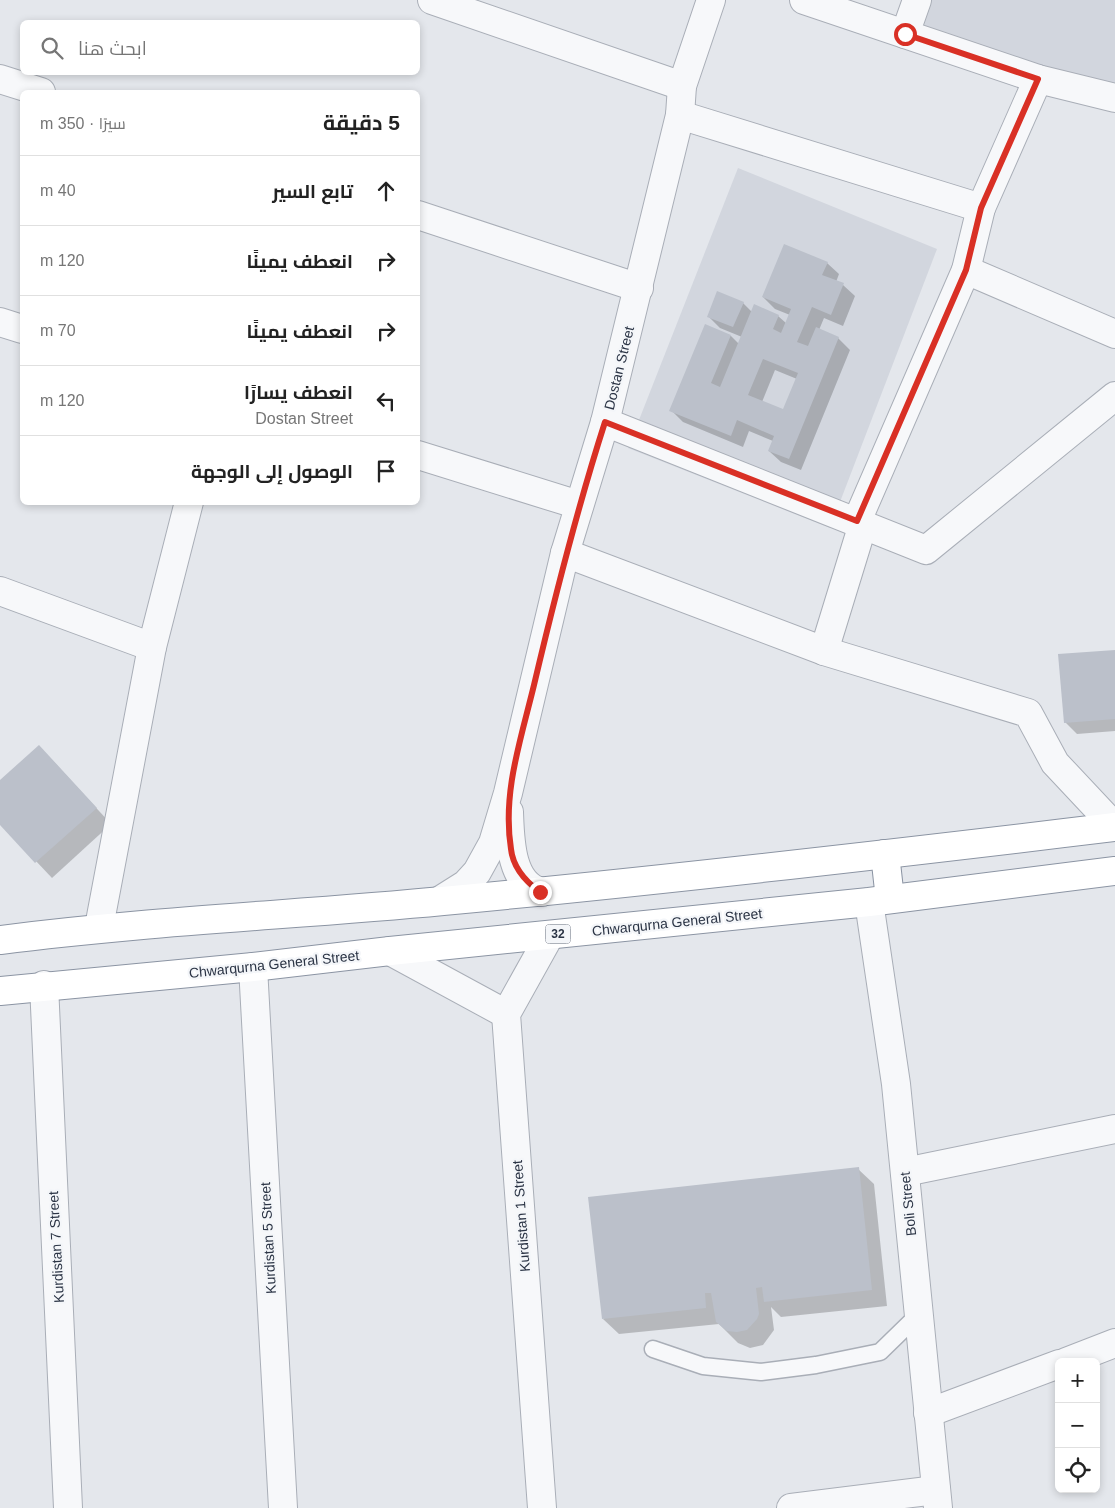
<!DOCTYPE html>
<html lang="ar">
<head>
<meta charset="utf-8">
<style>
  body { margin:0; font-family:Helvetica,Cairo,sans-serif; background:#f6f6f6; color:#222; direction:rtl }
  .controls { position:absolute; right:15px; bottom:15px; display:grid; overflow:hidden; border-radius:8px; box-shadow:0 2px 8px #0003 }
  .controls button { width:45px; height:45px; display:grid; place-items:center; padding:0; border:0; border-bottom:1px solid #e0e0e0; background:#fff; color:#222; font:25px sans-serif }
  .stop { position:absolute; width:15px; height:15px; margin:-11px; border:4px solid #d93025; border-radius:50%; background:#fff }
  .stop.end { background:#d93025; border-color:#fff; box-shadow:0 1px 5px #0008 }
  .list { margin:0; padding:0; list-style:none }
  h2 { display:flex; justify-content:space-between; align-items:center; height:65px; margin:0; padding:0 20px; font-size:21px }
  h2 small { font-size:16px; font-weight:400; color:#767676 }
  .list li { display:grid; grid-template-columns:32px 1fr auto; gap:15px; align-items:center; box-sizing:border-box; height:70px; padding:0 20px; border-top:1px solid #e0e0e0 }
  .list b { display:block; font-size:19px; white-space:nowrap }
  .list p { margin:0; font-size:16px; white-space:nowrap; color:#767676 }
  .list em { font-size:16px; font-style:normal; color:#767676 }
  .icon { flex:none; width:28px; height:28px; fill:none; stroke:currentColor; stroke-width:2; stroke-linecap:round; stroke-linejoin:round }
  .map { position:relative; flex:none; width:1115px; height:1508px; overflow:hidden; direction:ltr }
  .search { position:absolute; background:#fff; box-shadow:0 2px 8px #0003; left:20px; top:20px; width:400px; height:55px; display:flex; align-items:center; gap:12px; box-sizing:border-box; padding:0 18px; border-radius:8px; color:#767676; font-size:19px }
  .panel { position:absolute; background:#fff; box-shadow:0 2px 8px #0003; left:20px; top:90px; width:400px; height:415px; border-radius:8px; direction:rtl }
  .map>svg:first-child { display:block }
  .built { fill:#d2d6de }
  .shadow { fill:#0003; fill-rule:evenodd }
  .building { fill:#bbc0ca; fill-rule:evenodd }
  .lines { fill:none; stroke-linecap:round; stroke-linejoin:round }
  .lane-casing { stroke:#a9aeb7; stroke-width:19 }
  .street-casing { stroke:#a9aeb7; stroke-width:30 }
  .highway-casing { stroke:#8b94a3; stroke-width:30 }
  .lane { stroke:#f7f8fa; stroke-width:16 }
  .street { stroke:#f7f8fa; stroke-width:28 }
  .highway { stroke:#fff; stroke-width:28 }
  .route { stroke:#d93025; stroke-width:6 }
  .labels { text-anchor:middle; stroke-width:4.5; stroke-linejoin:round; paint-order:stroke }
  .shield { fill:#f4f6f9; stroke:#676e7b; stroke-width:1 }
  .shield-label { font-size:12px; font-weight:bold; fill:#2b3445 }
  .street-label { font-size:14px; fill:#2b3445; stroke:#f4f6f9 }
</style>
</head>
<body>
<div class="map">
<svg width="1115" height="1508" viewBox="0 0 1115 1508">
  <rect width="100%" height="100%" fill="#e4e7ec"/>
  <g class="built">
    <polygon points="930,0 1115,0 1115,110 912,43"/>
    <polygon points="738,168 937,249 830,528 628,448"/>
  </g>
  <g class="shadow">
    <path d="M827,263L839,274L836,282L843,285L855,296L843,326L824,318L819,330L838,338L850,350L801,470L781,462L769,451L773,441L749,431L743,447L683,422L671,410L705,326L731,336L739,344L742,337L720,328L708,316L743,303L752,312L778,316L786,323L790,315L775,309L763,297ZM775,370L797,379L784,411L762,402Z"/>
    <polygon points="1115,651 1115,731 1077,734 1065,722"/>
    <polygon points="54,762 111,824 52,878 0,823 0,782"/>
    <polygon points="858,1169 874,1184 887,1306 781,1317 771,1307 774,1330 763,1345 750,1348 738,1343 719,1324 619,1334 603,1319"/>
  </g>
  <g class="building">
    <path d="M784,244L828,262L822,275L844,283L831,315L812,307L797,342L808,346L816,327L839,337L789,459L768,451L774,436L737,420L731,436L669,411L705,324L731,335L711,383L720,387L754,304L779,315L773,329L781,333L791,309L762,297ZM763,359L798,373L783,409L748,395Z"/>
    <polygon points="717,291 744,302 733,327 707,317"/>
    <polygon points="1115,650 1115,719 1064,723 1058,654"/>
    <polygon points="39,745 97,808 35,863 0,825 0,780"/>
    <polygon points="859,1167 872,1290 764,1302 762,1287 756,1288 759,1314 757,1319 747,1330 737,1332 727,1331 716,1322 711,1293 705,1293 706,1308 602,1319 588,1197"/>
  </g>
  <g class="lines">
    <g class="lane-casing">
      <polyline id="lane" points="653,1349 703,1366 761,1372 816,1365 880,1352 918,1315"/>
    </g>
    <g class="street-casing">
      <g id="street">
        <polyline points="432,0 682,86"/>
        <polyline points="804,0 1038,79 1115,98"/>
        <polyline points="905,34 917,0"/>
        <polyline points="0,79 41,92"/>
        <polyline points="680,115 981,208"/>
        <polyline points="418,215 639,288"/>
        <polyline points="966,270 1115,334"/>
        <polyline points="0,322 22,329"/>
        <polyline points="605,422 926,550 1115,396"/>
        <polyline points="418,455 579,505"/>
        <polyline points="857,521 966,270 981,208 1038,79"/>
        <polyline points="565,553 824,651 1028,713 1055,763 1115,827"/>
        <polyline points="0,591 152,647"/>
        <polyline points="824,651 863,524"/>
        <path d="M509,812C510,838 510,885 542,892"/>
        <polyline points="439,901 466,884 477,872 493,843 508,793 565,553 605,422 680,115 682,86 711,0"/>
        <polyline points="869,902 896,1084 938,1508"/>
        <polyline points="99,927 152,647 189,502"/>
        <polyline points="390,951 506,1014"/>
        <polyline points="253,967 283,1508"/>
        <polyline points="44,985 68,1508"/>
        <polyline points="905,1172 1115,1129"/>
        <polyline points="1066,1362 1115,1343"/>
        <polyline points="928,1413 1059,1364"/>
        <polyline points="542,1508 506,1014 550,935"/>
        <polyline points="791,1508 936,1490"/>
      </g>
    </g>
    <g class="highway-casing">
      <g id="highway">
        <polyline points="885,854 890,899"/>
        <path d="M0,940C147,921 295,915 443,901C668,880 891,854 1115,827"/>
        <polyline points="0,991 253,967 390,951 869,902 1115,871"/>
      </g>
    </g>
    <use href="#lane" class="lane"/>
    <use href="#street" class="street"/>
    <use href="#highway" class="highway"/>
  </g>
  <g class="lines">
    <path class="route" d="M540,892C525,881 513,868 511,849C502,793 521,739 534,685C555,596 577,509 605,422L857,521L966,270L981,208L1038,79L905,34"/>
  </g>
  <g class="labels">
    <rect class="shield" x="545.5" y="924.5" width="25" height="19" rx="4"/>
    <g class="shield-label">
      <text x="558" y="938">32</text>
    </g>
    <g class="street-label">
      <text transform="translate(619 368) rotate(-76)" y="5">Dostan Street</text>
      <text transform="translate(677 922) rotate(-6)" y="5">Chwarqurna General Street</text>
      <text transform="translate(274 964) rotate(-6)" y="5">Chwarqurna General Street</text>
      <text transform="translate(908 1204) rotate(-96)" y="5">Boli Street</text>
      <text transform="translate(521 1216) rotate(-94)" y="5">Kurdistan 1 Street</text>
      <text transform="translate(268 1238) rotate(-93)" y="5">Kurdistan 5 Street</text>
      <text transform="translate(56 1247) rotate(-93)" y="5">Kurdistan 7 Street</text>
    </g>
  </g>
</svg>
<div class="controls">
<button>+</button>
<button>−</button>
<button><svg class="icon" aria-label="locate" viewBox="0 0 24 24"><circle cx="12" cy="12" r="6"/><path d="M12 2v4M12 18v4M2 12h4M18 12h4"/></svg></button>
</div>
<div class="stop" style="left:905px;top:34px"></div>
<div class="stop end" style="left:540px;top:892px"></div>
<div class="search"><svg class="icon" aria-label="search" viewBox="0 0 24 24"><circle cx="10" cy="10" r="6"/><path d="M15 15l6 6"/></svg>ابحث هنا</div>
<section class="panel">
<h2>5 دقيقة<small>سيرًا · 350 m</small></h2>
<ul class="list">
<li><svg class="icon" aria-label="ahead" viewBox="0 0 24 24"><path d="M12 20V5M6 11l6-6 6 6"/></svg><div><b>تابع السير</b></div><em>40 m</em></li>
<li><svg class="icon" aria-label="right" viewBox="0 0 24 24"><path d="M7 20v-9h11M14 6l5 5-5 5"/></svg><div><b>انعطف يمينًا</b></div><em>120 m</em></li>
<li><svg class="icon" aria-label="right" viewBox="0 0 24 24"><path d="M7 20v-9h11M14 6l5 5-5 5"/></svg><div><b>انعطف يمينًا</b></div><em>70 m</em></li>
<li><svg class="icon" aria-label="left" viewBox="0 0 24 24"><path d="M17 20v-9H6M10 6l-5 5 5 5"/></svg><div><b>انعطف يسارًا</b><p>Dostan Street</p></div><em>120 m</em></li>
<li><svg class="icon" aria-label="arrive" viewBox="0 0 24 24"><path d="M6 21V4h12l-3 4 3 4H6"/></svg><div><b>الوصول إلى الوجهة</b></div></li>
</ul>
</section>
</div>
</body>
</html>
